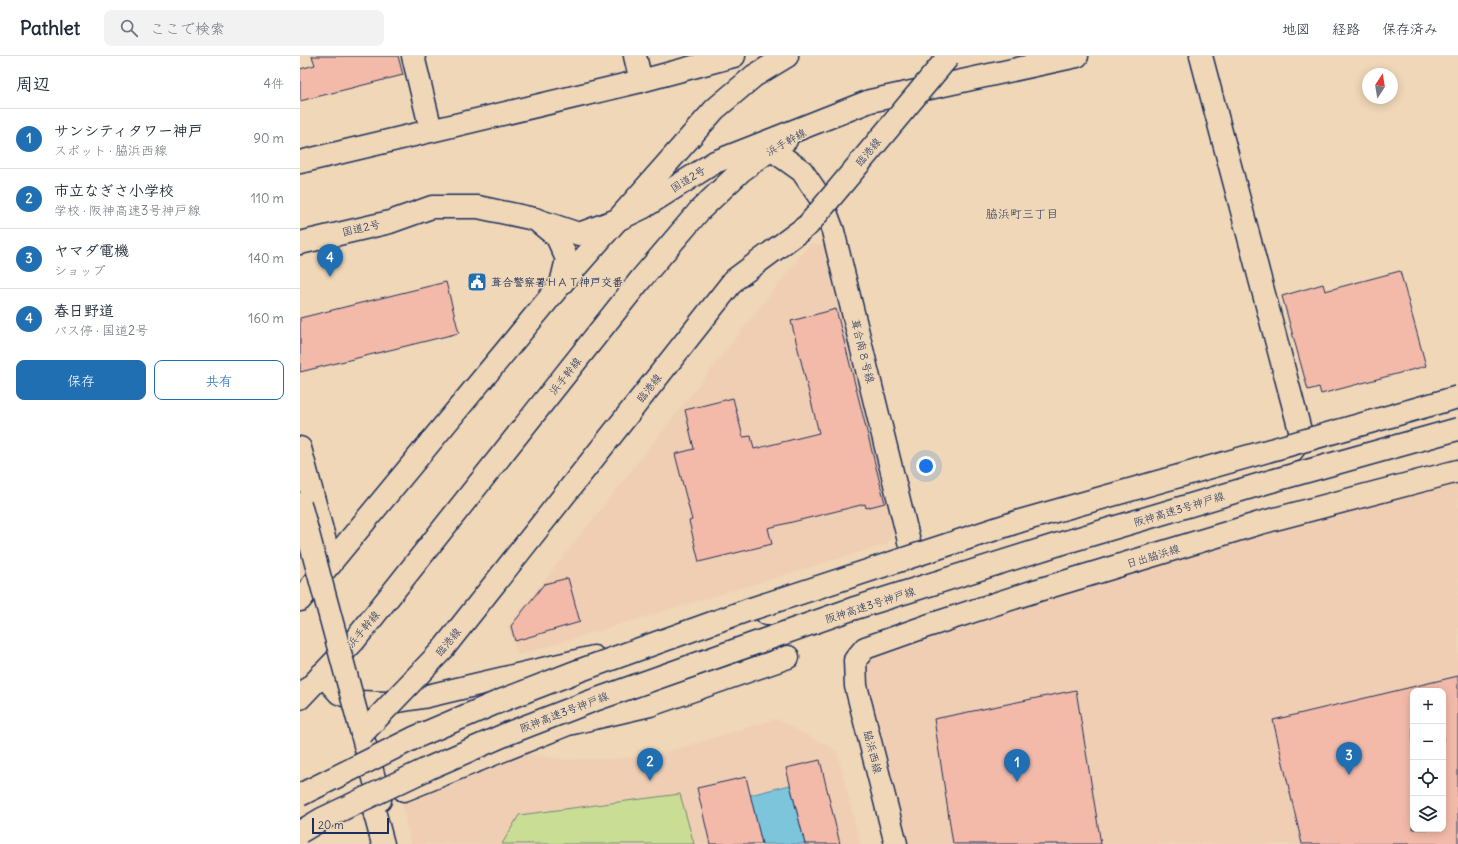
<!DOCTYPE html>
<html lang="ja">
<head>
<meta charset="utf-8">
<style>
  body { margin:0; font-family:Delius,"Klee One",sans-serif; background:#f2f2f3; color:#1f2937 }
  .controls { position:absolute; right:12px; bottom:12px; display:grid; overflow:hidden; border-radius:8px; box-shadow:0 2px 10px #0003 }
  .controls button { width:36px; height:36px; display:grid; place-items:center; padding:0; border:0; border-bottom:1px solid #e0e1e3; background:#fff; color:#1f2937; font:20px sans-serif }
  .compass { position:absolute; left:1062px; top:12px; width:36px; height:36px; border-radius:50%; background:#fff; box-shadow:0 2px 10px #0003; rotate:12deg }
  .scale { position:absolute; left:12px; bottom:10px; width:77px; box-sizing:border-box; padding-left:4px; border:2px solid #1b2f5e; border-top:0; font-size:11px; line-height:14px; white-space:nowrap; color:#1b2f5e; -webkit-text-stroke:3px #efd7b7; paint-order:stroke }
  .you { position:absolute; left:626px; top:410px; width:14px; height:14px; margin:-10px; border:3px solid #fff; border-radius:50%; background:#1a73e8; box-shadow:0 0 0 6px #1a73e833 }
  .badge { display:grid; place-items:center; width:26px; height:26px; border-radius:50%; background:#1f6fb2; color:#fff; font-size:13px; font-weight:700 }
  .pin { position:absolute; translate:-50% -33px; filter:drop-shadow(0 1px 2px #0008) }
  .pin::after { content:''; position:absolute; top:21px; width:14px; height:12px; background:inherit; clip-path:polygon(0 0,100% 0,50% 100%) }
  .list { margin:0; padding:0; list-style:none }
  h2 { display:flex; justify-content:space-between; align-items:center; height:52px; margin:0; padding:0 16px; font-size:17px }
  h2 small { font-size:13px; font-weight:400; color:#747a83 }
  .list li { display:grid; grid-template-columns:26px 1fr auto; gap:12px; align-items:center; box-sizing:border-box; height:60px; padding:0 16px; border-top:1px solid #e0e1e3 }
  .list b { display:block; font-size:15px; white-space:nowrap }
  .list p { margin:0; font-size:13px; white-space:nowrap; color:#747a83 }
  .list em { font-size:13px; font-style:normal; color:#747a83 }
  .actions { display:flex; gap:8px; padding:12px 16px }
  .actions a { flex:1; padding:9px 0; border:1px solid #1f6fb2; border-radius:8px; text-align:center; font-size:14px; color:#1f6fb2 }
  .actions .main { background:#1f6fb2; color:#fff }
  .icon { flex:none; width:22px; height:22px; fill:none; stroke:currentColor; stroke-width:2; stroke-linecap:round; stroke-linejoin:round }
  .map { position:relative; flex:none; width:1158px; height:788px; overflow:hidden }
  header { display:flex; align-items:center; gap:24px; box-sizing:border-box; height:56px; padding:0 20px; background:#fff; border-bottom:1px solid #e0e1e3 }
  header strong { font-size:19px }
  nav { display:flex; gap:22px; margin-inline-start:auto; font-size:14px }
  .search { width:280px; height:36px; background:#f2f2f3; display:flex; align-items:center; gap:10px; box-sizing:border-box; padding:0 14px; border-radius:8px; color:#747a83; font-size:15px }
  main { display:flex }
  aside { flex:1; background:#fff }
  .map>svg:first-child { display:block }
  .built { fill:#f0ceb3; fill-rule:evenodd }
  .green { fill:#c9de94; stroke:#728679 }
  .water { fill:#7bc5db; stroke:#5589a9 }
  .building { fill:#f3baa9; stroke:#1b2f5e; fill-rule:evenodd }
  .lines { fill:none; stroke-linecap:round; stroke-linejoin:round }
  .street-casing { stroke:#1b2f5e; stroke-width:25 }
  .secondary-casing { stroke:#1b2f5e; stroke-width:25 }
  .primary-casing { stroke:#1b2f5e; stroke-width:25 }
  .highway-casing { stroke:#1b2f5e; stroke-width:25 }
  .street { stroke:#efd7b7; stroke-width:22 }
  .secondary { stroke:#efd7b7; stroke-width:22 }
  .primary { stroke:#efd7b7; stroke-width:22 }
  .highway { stroke:#efd7b7; stroke-width:22 }
  .street-bridge-casing { stroke:#1b2f5e; stroke-width:25; stroke-linecap:butt }
  .highway-bridge-casing { stroke:#1b2f5e; stroke-width:25; stroke-linecap:butt }
  .street-bridge { stroke:#efd7b7; stroke-width:22 }
  .highway-bridge { stroke:#efd7b7; stroke-width:22 }
  .labels { text-anchor:middle; stroke-width:3; stroke-linejoin:round; paint-order:stroke }
  .street-label { font-size:11px; fill:#1b2f5e; stroke:#efd7b7 }
  .poi-label { font-size:11px; font-weight:bold; fill:#1b2f5e; stroke:#efd7b7; text-anchor:start }
  .neighbourhood-label { font-size:12px; fill:#1b2f5e; stroke:#efd7b7 }
</style>
</head>
<body>
<header>
<strong>Pathlet</strong>
<div class="search"><svg class="icon" aria-label="search" viewBox="0 0 24 24"><circle cx="10" cy="10" r="6"/><path d="M15 15l6 6"/></svg>ここで検索</div>
<nav><a>地図</a><a>経路</a><a>保存済み</a></nav>
</header>
<main>
<aside>
<h2>周辺<small>4件</small></h2>
<ul class="list">
<li><span class="badge">1</span><div><b>サンシティタワー神戸</b><p>スポット · 脇浜西線</p></div><em>90 m</em></li>
<li><span class="badge">2</span><div><b>市立なぎさ小学校</b><p>学校 · 阪神高速3号神戸線</p></div><em>110 m</em></li>
<li><span class="badge">3</span><div><b>ヤマダ電機</b><p>ショップ</p></div><em>140 m</em></li>
<li><span class="badge">4</span><div><b>春日野道</b><p>バス停 · 国道2号</p></div><em>160 m</em></li>
</ul>
<div class="actions"><a class="main">保存</a><a>共有</a></div>
</aside>
<div class="map">
<svg width="1158" height="788" viewBox="0 0 1158 788">
  <rect width="100%" height="100%" fill="#efd7b7"/>
  <filter id="ink" filterUnits="userSpaceOnUse"><feTurbulence type="fractalNoise" baseFrequency=".025" numOctaves="2"/><feDisplacementMap in="SourceGraphic" scale="8" xChannelSelector="R" yChannelSelector="G"/><feConvolveMatrix kernelMatrix="1 2 1 2 8 2 1 2 1" color-interpolation-filters="sRGB"/></filter>
  <g filter="url(#ink)">
    <g class="built">
      <polygon points="510,188 528,190 595,473 587,488 218,599 208,571"/>
      <path d="M1158,415V788H596L556,630L565,592ZM1113,635H1143V773H1113Z"/>
      <polygon points="476,663 537,695 560,788 111,788 102,747 224,697 265,704 314,703 363,697"/>
    </g>
    <polygon class="green" points="380,738 394,788 202,788 219,759"/>
    <polygon class="water" points="490,729 505,788 462,788 450,739"/>
    <g class="building">
      <polygon points="12,0 98,0 103,19 0,45 0,13 15,9"/>
      <polygon points="1100,215 1126,310 1021,338 1019,331 1008,334 982,240 1023,228 1025,235"/>
      <polygon points="146,226 159,277 0,316 0,262"/>
      <polygon points="536,253 585,447 566,452 565,448 468,472 472,488 399,506 389,465 392,464 375,398 394,393 385,354 433,342 443,381 451,380 454,393 519,377 491,265"/>
      <polygon points="268,522 280,566 215,585 211,570 244,528"/>
      <path d="M1158,620V788H1002L973,664ZM1113,635H1143V773H1113Z"/>
      <polygon points="776,634 801,788 653,788 634,663"/>
      <polygon points="520,704 540,788 505,788 486,712"/>
      <polygon points="446,721 462,788 410,788 397,732"/>
    </g>
    <g class="lines">
      <g class="street-casing">
        <g id="street">
          <polyline points="113,0 131,74"/>
          <polyline points="335,0 341,25"/>
          <polyline points="901,0 1002,382"/>
          <polyline points="471,93 502,115 521,143 533,175 617,518"/>
          <polyline points="235,163 257,181 267,203 261,228"/>
          <polyline points="0,392 31,508"/>
          <polyline points="617,518 800,460 984,405 1002,382"/>
          <polyline points="143,593 434,224 508,169"/>
          <polyline points="62,678 80,744 72,747 83,788"/>
          <polyline points="104,734 268,668 350,649 488,601"/>
        </g>
      </g>
      <g class="secondary-casing">
        <g id="secondary">
          <polyline points="467,558 617,518"/>
          <polyline points="22,618 39,637 61,646 86,647 123,641 294,601"/>
          <polyline points="596,788 556,630 555,604 565,592 627,570 735,535 960,467 1158,415"/>
        </g>
      </g>
      <g class="primary-casing">
        <g id="primary">
          <polyline points="0,544 261,228 415,53 454,20 487,0"/>
          <polyline points="0,642 54,585 341,223 400,154 441,115 463,99 486,84"/>
        </g>
      </g>
      <g class="highway-casing">
        <g id="highway">
          <polyline points="0,106 341,25 434,0"/>
          <polyline points="0,187 90,166 132,151 178,151 234,163 279,178 317,164 344,151 415,106 570,45 777,0"/>
        </g>
      </g>
      <use href="#street" class="street"/>
      <use href="#secondary" class="secondary"/>
      <use href="#primary" class="primary"/>
      <use href="#highway" class="highway"/>
      <g class="street-bridge-casing">
        <g id="street-bridge">
          <polyline points="508,169 649,0"/>
          <polyline points="0,448 62,678"/>
          <polyline points="62,678 143,593"/>
        </g>
      </g>
      <g class="highway-bridge-casing">
        <g id="highway-bridge">
          <polyline points="0,739 116,681 198,646 278,615 448,554 720,465 1158,341"/>
          <polyline points="0,776 22,763 129,712 209,677 289,646 552,553 756,489 968,426 1158,373"/>
        </g>
      </g>
      <use href="#street-bridge" class="street-bridge"/>
      <use href="#highway-bridge" class="highway-bridge"/>
    </g>
  </g>
  <defs>
    <g id="civic-square" transform="scale(1)"><rect x="-9" y="-9" width="18" height="18" rx="4" fill="#1f6fb2" stroke="#efd7b7"/><path d="M-.6-6.5H3V-4.5H.6V-3L4-1V1h2V6H-6V1h2V-1L-.6-3ZM-1.2 2.5V6h2.4V2.5Z" fill="#fff"/></g>
  </defs>
  <g fill-rule="evenodd">
    <use href="#civic-square" x="177" y="226"/>
  </g>
  <g class="labels">
    <g class="street-label">
      <text transform="translate(486 86) rotate(-29)" y="4">浜手幹線</text>
      <text transform="translate(568 96) rotate(-50)" y="4">臨港線</text>
      <text transform="translate(388 123) rotate(-32)" y="4">国道2号</text>
      <text transform="translate(61 172) rotate(-13)" y="4">国道2号</text>
      <text transform="translate(563 295) rotate(76)" y="4">葺合南８号線</text>
      <text transform="translate(265 320) rotate(-52)" y="4">浜手幹線</text>
      <text transform="translate(349 332) rotate(-52)" y="4">臨港線</text>
      <text transform="translate(879 453) rotate(-17)" y="4">阪神高速3号神戸線</text>
      <text transform="translate(853 500) rotate(-17)" y="4">日出脇浜線</text>
      <text transform="translate(570 549) rotate(-18)" y="4">阪神高速3号神戸線</text>
      <text transform="translate(63 573) rotate(-50)" y="4">浜手幹線</text>
      <text transform="translate(148 586) rotate(-50)" y="4">臨港線</text>
      <text transform="translate(264 656) rotate(-21)" y="4">阪神高速3号神戸線</text>
      <text transform="translate(573 696) rotate(76)" y="4">脇浜西線</text>
    </g>
    <g class="poi-label">
      <text x="191" y="230">葺合警察署ＨＡＴ神戸交番</text>
    </g>
    <g class="neighbourhood-label">
      <text x="722" y="162">脇浜町三丁目</text>
    </g>
  </g>
</svg>
<div class="controls">
<button>+</button>
<button>−</button>
<button><svg class="icon" aria-label="locate" viewBox="0 0 24 24"><circle cx="12" cy="12" r="6"/><path d="M12 2v4M12 18v4M2 12h4M18 12h4"/></svg></button>
<button><svg class="icon" aria-label="layers" viewBox="0 0 24 24"><path d="M12 4l9 5-9 5-9-5zM3 14l9 5 9-5"/></svg></button>
</div>
<svg class="compass" viewBox="-18 -18 36 36"><path d="M0-13l5 13h-10z" fill="#e53935"/><path d="M0 13l5-13h-10z" fill="#747a83"/></svg>
<div class="scale">20 m</div>
<div class="you"></div>
<div class="pin badge" style="left:717px;top:726px">1</div>
<div class="pin badge" style="left:350px;top:725px">2</div>
<div class="pin badge" style="left:1049px;top:719px">3</div>
<div class="pin badge" style="left:30px;top:221px">4</div>
</div>
</main>
</body>
</html>
